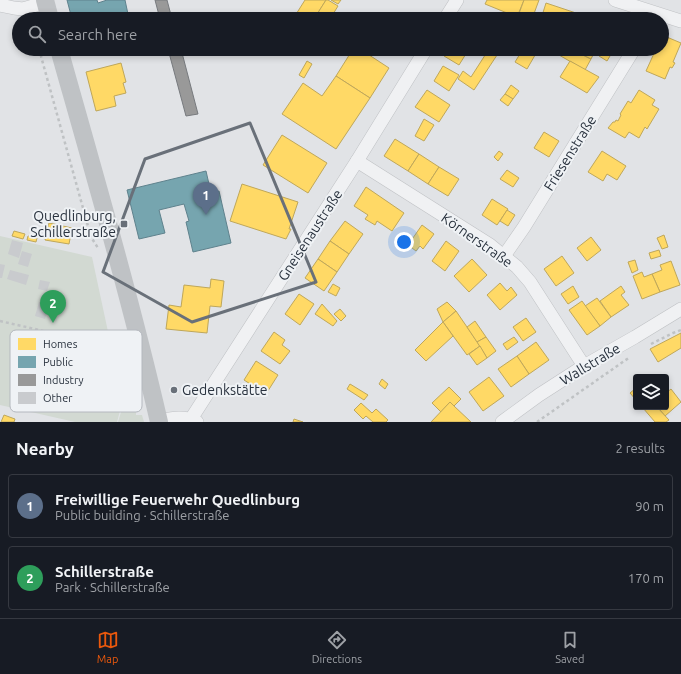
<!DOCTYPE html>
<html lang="en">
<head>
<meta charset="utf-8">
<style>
  body { margin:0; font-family:Ubuntu,sans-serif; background:#242831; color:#f1f3f6 }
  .controls { position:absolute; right:12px; bottom:12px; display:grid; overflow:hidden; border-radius:4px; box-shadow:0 2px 6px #0003 }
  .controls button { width:36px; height:36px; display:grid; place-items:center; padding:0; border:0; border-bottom:1px solid #363941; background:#171b24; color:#f1f3f6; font:20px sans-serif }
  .you { position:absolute; left:404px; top:242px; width:14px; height:14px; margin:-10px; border:3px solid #fff; border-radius:50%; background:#1a73e8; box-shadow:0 0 0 6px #1a73e833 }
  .badge { display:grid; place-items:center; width:26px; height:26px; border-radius:50%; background:#ea580c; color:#fff; font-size:13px; font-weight:700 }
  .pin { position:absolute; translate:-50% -33px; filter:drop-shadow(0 1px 2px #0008) }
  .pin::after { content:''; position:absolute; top:21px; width:14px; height:12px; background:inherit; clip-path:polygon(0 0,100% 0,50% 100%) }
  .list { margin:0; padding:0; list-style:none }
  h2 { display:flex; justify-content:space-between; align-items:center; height:52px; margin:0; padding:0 16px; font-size:17px }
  h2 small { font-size:13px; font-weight:400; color:#9ea1a6 }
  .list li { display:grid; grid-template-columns:26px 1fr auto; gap:12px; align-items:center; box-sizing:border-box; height:64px; margin:0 8px 8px; padding:0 8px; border:1px solid #363941; border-radius:4px }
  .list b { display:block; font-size:15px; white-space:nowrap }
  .list p { margin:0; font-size:13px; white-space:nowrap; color:#9ea1a6 }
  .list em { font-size:13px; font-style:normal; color:#9ea1a6 }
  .icon { flex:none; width:22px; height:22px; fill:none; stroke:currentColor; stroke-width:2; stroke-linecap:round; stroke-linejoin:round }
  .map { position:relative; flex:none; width:681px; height:422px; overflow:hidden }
  .search { position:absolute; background:#171b24; box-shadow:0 2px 6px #0003; left:12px; right:12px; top:12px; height:44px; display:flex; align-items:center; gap:10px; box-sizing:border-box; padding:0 14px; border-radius:22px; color:#9ea1a6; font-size:15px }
  .sheet { height:196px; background:#171b24 }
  nav { display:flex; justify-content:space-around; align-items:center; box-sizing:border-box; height:56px; border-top:1px solid #363941; background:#171b24; font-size:11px; color:#9ea1a6 }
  nav a { display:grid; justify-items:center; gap:2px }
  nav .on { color:#ea580c }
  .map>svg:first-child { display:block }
  .green { fill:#d2d9d2 }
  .homes { fill:#ffd966; stroke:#bfa75a }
  .public { fill:#76a5af; stroke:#5f828d }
  .industry { fill:#999; stroke:#777a7e }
  .building { fill:#c9cbce }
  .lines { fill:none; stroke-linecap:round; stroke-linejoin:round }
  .minor-casing { stroke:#bfc1c4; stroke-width:14 }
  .path { stroke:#bfc2c4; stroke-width:2.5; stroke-dasharray:3 3; stroke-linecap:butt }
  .minor { stroke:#f0f1f3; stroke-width:13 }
  .secondary { stroke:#bfc2c5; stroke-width:18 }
  .marked { fill:none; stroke:#697079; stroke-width:3; stroke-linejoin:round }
  .poi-dot { fill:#697079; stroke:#eff2f5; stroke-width:1.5 }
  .labels { text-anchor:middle; stroke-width:4; stroke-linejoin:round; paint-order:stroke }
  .street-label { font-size:14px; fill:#29323e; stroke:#eff2f5 }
  .poi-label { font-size:14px; fill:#29323e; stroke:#eff2f5; text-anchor:end }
  .key { fill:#eff2f5; stroke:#b4b8be; stroke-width:1 }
  .key-label { font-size:11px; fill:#29323e }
</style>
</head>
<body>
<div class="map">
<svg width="681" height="422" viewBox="0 0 681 422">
  <rect width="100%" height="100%" fill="#e1e3e6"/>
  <g class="green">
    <polygon points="0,236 92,257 110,341 111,381 127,385 117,422 75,422 0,405"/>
    <polygon points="121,412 136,412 136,415 142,415 144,422 118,422"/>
  </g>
  <g class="homes">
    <polygon points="305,0 326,0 314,19 293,19"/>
    <polygon points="326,0 328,0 338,6 330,19 314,19"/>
    <polygon points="331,0 341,0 338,4"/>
    <polygon points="487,0 524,0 517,17 485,4"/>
    <polygon points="524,0 539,0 532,19 517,19"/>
    <polygon points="546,3 579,14 578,19 541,19"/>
    <polygon points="579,14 595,19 578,19"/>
    <polygon points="662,35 681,43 673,62 675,63 672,68 670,67 665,79 646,71 656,49 662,49"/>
    <polygon points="353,49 360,49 389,68 370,98 336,76"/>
    <polygon points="448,49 469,49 459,65 444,56"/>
    <polygon points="489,49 501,49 474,90 458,79 463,71 471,77"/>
    <polygon points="523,49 536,49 538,50 527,69 515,62"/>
    <polygon points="563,49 571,49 591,59 585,70 559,55"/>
    <polygon points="571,49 592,49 591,51 594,53 591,59"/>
    <polygon points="602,51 610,56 607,61 599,56"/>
    <polygon points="307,61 312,64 304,78 299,75"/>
    <polygon points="570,61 599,77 587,93 560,77"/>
    <polygon points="121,63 126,82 123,83 126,93 114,96 116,106 96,111 86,72"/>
    <polygon points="443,66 459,75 449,91 434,81"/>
    <polygon points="336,76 370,98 336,149 282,114 303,83 322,96"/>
    <polygon points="511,85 519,91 513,99 505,94"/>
    <polygon points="427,90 450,105 439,122 415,107"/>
    <polygon points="639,90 655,100 652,105 659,109 647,129 645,127 639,138 629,132 625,138 608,128 613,122 615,122 616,120 618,121 621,115 620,114 628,101 631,103"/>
    <polygon points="505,94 513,99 508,106 500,100"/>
    <polygon points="424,119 434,125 424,141 415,136"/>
    <polygon points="544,132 559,141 549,157 534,148"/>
    <polygon points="282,135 327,163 308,193 263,165"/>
    <polygon points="395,139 419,154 408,171 384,156"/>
    <polygon points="499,151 503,154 498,161 494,157"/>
    <polygon points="602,151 626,166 617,180 607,174 603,181 588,172"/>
    <polygon points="419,154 439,167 428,184 408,171"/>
    <polygon points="439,167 459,179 448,196 428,184"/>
    <polygon points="507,170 519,178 513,187 500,179"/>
    <polygon points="242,184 298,202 289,229 291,229 286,239 230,221"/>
    <polygon points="366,187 404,213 392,231 377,221 375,225 365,219 368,215 354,206"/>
    <polygon points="492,199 508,209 497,225 482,215"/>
    <polygon points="507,210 515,215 508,226 500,221"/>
    <polygon points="345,221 363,234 349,254 330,241"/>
    <polygon points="49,223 72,228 69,244 45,240"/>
    <polygon points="422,225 434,234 423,249 420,246 416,251 408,245"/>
    <polygon points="14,231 25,234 23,239 12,236"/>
    <polygon points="664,235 668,247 662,249 657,238"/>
    <polygon points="28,236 37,238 36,242 27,240"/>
    <polygon points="591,237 601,250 587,261 577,248"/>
    <polygon points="330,241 349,254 337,272 318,259"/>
    <polygon points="446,241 459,251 445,271 432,261"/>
    <polygon points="659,250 661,256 651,259 649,253"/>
    <polygon points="562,256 574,273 556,286 544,269"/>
    <polygon points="318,259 337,272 324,291 305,278"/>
    <polygon points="472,259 487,275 469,292 454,276"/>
    <polygon points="635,260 638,270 632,273 628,262"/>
    <polygon points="671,261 680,285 660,292 652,274 662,270 660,265"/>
    <polygon points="642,272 644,277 652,274 660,292 642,299 633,276"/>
    <polygon points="211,279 224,281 221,307 210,306 207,333 166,329 169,305 181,307 184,285 210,288"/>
    <polygon points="500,283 507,291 511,287 517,295 500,310 487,295"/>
    <polygon points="333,284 340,288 336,296 328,292"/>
    <polygon points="573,286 579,297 568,304 561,294"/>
    <polygon points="621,286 625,292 621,295 629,305 611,317 600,301"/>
    <polygon points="299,294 314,304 300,325 285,314"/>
    <polygon points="597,298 611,317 600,326 585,306"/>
    <polygon points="582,301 600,326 587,335 569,310"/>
    <polygon points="447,302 456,311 443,322 437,309"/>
    <polygon points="322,304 337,321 333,326 315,314"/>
    <polygon points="340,309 346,316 341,321 334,314"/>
    <polygon points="456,311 467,327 480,346 467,355 443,322"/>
    <polygon points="526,318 536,332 523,341 513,327"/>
    <polygon points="475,321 486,337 477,342 467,327"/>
    <polygon points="443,322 453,336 426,361 415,350"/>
    <polygon points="274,332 285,340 282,345 290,351 280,364 261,351"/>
    <polygon points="681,333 681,348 658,362 650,349"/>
    <polygon points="486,337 496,351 487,358 477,342"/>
    <polygon points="514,337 518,342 507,350 503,344"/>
    <polygon points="536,342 549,360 529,374 517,356"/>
    <polygon points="480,346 487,358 477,365 469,354"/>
    <polygon points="517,356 529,374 511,387 498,369"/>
    <polygon points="256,361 278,375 266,394 244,380"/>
    <polygon points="489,377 504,396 483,411 469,392"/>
    <polygon points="382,379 388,384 385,389 379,384"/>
    <polygon points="350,384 368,395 364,400 347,389"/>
    <polygon points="449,387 461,399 454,406 450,402 441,412 432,403"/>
    <polygon points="636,388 636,400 630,393"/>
    <polygon points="671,389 681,402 665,416 657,407 666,407 666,393"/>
    <polygon points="450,402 454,406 471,422 431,422"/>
    <polygon points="361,403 372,413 376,409 388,420 386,422 373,422 366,416 363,419 354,410"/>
    <polygon points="643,407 657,407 669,420 666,422 655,422 643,408"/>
    <polygon points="4,415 15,419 14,422 1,422"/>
    <polygon points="294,419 303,422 293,422"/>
  </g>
  <g class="public">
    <polygon points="67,0 97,0 98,3 107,0 125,0 129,19 72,19"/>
    <polygon points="206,171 211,193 219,191 231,243 193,252 186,222 189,221 184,204 159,210 165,233 139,239 127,190"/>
  </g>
  <g class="industry">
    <polygon points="155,0 167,0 172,19 160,19"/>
    <polygon points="168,49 181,49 198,114 186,116"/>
  </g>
  <g class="building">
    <polygon points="12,240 23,243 19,258 8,254"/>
    <polygon points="22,251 32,254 28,267 18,264"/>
    <polygon points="0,264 5,265 2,278 0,278"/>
    <polygon points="10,270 29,275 26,285 7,279"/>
    <polygon points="40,280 50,282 47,291 38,289"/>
    <polygon points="39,302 49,304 45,319 35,316"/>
  </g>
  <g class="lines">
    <g class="minor-casing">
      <g id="minor">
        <polyline points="615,0 681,21"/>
        <polyline points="0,5 14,8 23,9 46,2"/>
        <polyline points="445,19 457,0"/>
        <polyline points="357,161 490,245 517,267 530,282 584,366"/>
        <polyline points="504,256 524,227 634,49"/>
        <polyline points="191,419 357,161 426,49"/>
        <path d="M159,421C174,418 183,416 197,422"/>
        <polyline points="502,422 539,395 584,366 635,337 681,309"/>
      </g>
    </g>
    <g class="path">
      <polyline points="39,49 91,237 98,248"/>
      <polyline points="0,321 126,350"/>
      <polyline points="651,344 673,333 681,330"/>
      <polyline points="537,422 630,357"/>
    </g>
    <use href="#minor" class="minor"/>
    <g class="secondary">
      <polyline points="45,0 50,19"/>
      <path d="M59,49C94,173 130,297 159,422"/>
    </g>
  </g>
  <path class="marked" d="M250,123L316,282L192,322L103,272L145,159Z"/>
  <g class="poi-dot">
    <rect x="120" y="220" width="8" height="8" rx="2"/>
    <circle cx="174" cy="390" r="4"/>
  </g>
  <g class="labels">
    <g class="street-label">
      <text transform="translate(570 153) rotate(-58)" y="5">Friesenstraße</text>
      <text transform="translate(310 235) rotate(-57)" y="5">Gneisenaustraße</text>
      <text transform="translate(477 240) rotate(35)" y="5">Körnerstraße</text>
      <text transform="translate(590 364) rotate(-31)" y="5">Wallstraße</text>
    </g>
    <g class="poi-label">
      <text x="116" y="221">Quedlinburg,<tspan x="116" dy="16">Schillerstraße</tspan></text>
      <text x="182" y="395" text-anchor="start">Gedenkstätte</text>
    </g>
  </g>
  <rect x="10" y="330" width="132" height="82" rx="6" class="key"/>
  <rect x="18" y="338" width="18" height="12" fill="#ffd966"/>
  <rect x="18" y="356" width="18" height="12" fill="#76a5af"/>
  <rect x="18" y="374" width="18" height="12" fill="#999"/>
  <rect x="18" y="392" width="18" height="12" fill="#c9cbce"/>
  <g class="key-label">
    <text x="43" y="348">Homes</text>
    <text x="43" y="366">Public</text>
    <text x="43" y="384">Industry</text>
    <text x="43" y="402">Other</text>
  </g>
</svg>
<div class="controls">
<button><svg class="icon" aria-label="layers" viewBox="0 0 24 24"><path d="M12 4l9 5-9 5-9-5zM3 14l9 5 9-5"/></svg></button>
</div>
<div class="you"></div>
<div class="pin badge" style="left:206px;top:215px;background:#5c6f8a">1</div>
<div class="pin badge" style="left:53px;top:323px;background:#2e9e5b">2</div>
<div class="search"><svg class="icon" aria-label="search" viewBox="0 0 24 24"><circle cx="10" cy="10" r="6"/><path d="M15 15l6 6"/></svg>Search here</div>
</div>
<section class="sheet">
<h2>Nearby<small>2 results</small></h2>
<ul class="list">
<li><span class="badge" style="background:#5c6f8a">1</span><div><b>Freiwillige Feuerwehr Quedlinburg</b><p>Public building · Schillerstraße</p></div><em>90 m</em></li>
<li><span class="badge" style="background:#2e9e5b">2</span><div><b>Schillerstraße</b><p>Park · Schillerstraße</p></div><em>170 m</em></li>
</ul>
</section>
<nav>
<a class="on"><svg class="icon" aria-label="map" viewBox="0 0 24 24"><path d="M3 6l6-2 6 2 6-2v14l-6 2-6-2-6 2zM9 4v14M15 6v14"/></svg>Map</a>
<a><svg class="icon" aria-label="directions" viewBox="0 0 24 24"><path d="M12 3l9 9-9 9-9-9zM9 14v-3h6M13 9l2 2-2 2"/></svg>Directions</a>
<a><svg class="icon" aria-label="saved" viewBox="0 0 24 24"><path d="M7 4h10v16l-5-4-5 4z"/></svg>Saved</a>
</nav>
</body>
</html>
